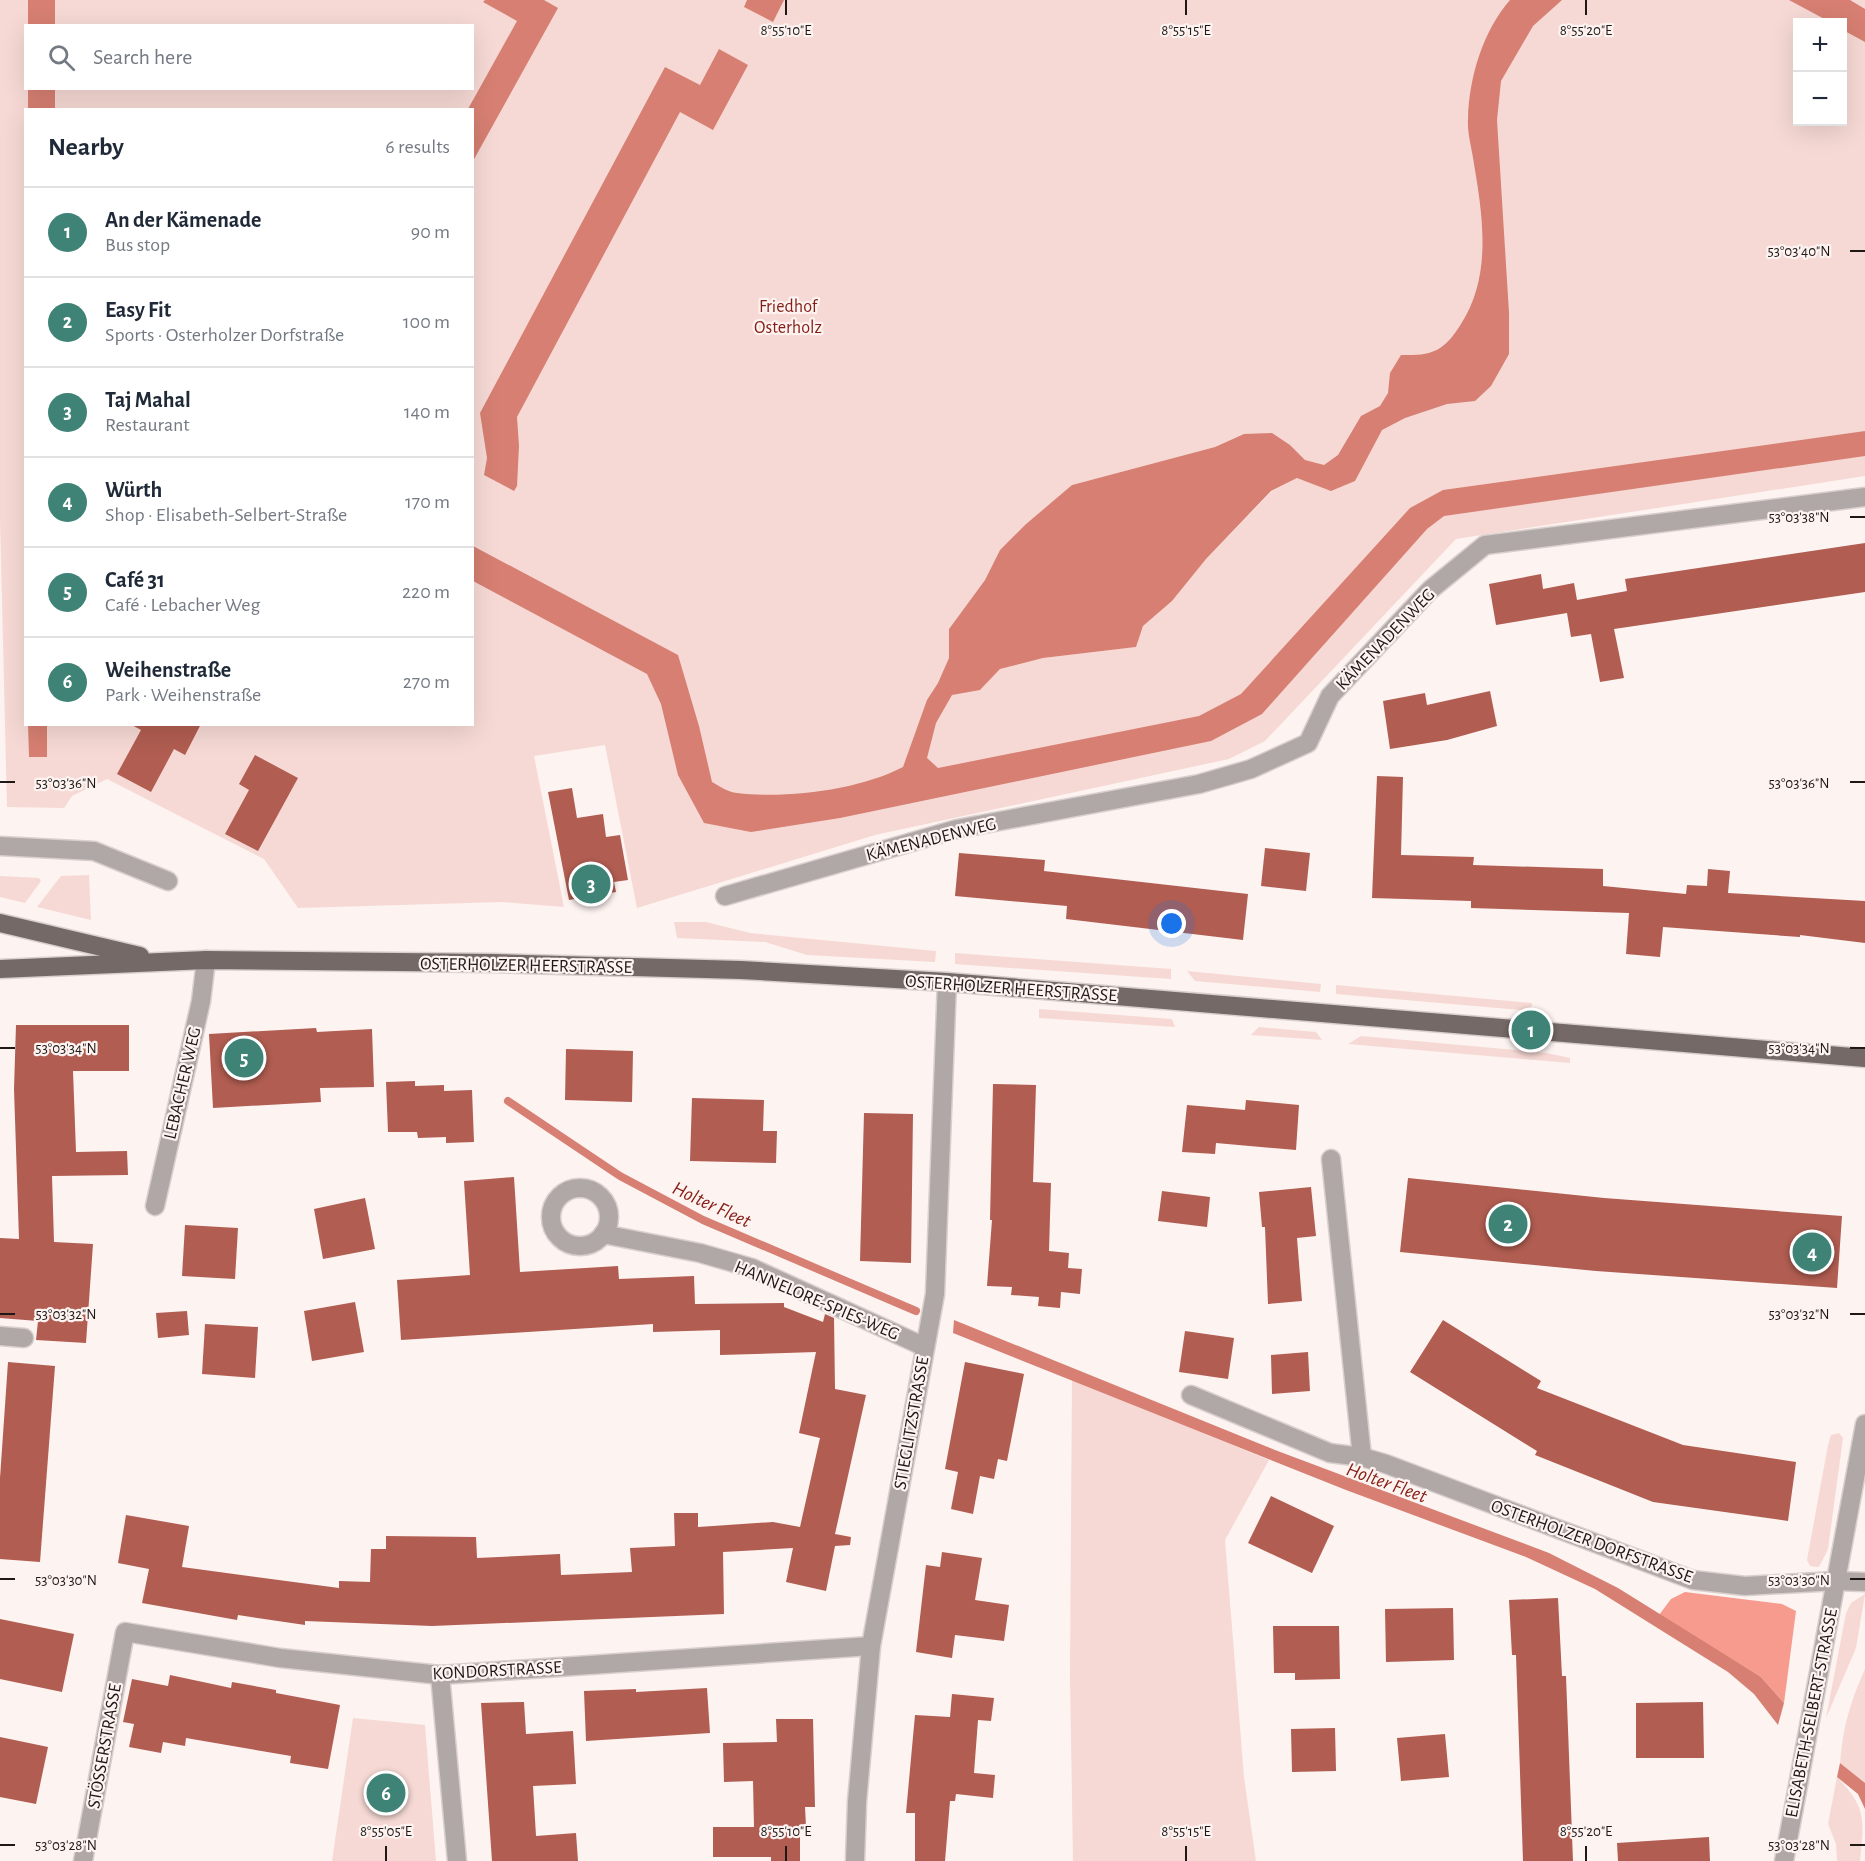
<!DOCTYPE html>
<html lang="en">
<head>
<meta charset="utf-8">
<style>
  body { margin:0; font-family:"Alegreya Sans",sans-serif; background:#f6f6f7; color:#1f2937 }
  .controls { position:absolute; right:18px; top:18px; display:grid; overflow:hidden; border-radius:0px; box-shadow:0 6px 24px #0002 }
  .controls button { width:54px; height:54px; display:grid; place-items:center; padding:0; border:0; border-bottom:2px solid #e0e1e3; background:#fff; color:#1f2937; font:30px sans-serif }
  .you { position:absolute; left:1172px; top:924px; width:21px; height:21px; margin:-15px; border:4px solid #fff; border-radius:50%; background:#1a73e8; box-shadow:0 0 0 9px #1a73e833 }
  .badge { display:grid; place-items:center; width:39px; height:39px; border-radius:50%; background:#3f8376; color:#fff; font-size:20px; font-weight:700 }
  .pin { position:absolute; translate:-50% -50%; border:3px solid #fff; box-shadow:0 2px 6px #0006 }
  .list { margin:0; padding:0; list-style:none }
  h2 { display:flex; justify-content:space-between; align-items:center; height:78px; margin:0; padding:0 24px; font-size:26px }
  h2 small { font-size:20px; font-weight:400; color:#747a83 }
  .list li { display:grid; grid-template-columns:39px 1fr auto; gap:18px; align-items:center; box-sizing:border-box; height:90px; padding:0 24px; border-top:2px solid #e0e1e3 }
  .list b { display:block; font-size:22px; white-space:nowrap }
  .list p { margin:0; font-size:20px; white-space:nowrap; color:#747a83 }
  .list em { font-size:20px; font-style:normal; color:#747a83 }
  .icon { flex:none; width:33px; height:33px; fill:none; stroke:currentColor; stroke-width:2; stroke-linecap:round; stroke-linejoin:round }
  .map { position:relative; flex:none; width:1865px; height:1861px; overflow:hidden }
  .search { position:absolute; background:#fff; box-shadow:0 6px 24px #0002; left:24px; top:24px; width:450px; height:66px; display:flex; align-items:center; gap:15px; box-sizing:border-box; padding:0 21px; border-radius:0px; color:#747a83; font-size:22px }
  .panel { position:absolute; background:#fff; box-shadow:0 6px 24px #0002; left:24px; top:108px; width:450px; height:618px; border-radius:0px }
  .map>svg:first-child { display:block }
  .green { fill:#f6d9d4; fill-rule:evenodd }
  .forest { fill:#f69b8d }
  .water { fill:#d67f72 }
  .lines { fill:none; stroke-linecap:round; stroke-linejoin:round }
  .stream { stroke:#d67f72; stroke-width:8 }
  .building { fill:#b15d51 }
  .street-casing { stroke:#d9d0ce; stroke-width:21 }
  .primary-casing { stroke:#d9d0ce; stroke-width:21 }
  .street { stroke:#b0a8a7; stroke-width:18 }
  .primary { stroke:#756967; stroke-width:18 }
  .ticks { fill:none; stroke:#1e1817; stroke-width:2 }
  .labels { text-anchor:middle; stroke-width:4.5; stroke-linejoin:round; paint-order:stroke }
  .park-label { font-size:18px; fill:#851d14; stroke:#fdf3f1 }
  .street-label { font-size:18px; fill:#1e1817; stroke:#fdf3f1 }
  .water-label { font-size:20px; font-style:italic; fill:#882017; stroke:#fdf3f1 }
  .ticks-label { font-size:15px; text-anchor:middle; fill:#1e1817; stroke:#fdf3f1; stroke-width:4.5; stroke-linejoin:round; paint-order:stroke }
</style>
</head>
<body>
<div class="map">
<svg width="1865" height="1861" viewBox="0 0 1865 1861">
  <rect width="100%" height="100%" fill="#fdf3f1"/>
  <g class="green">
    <path d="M0,0H1865V476L1456,539L1265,741L1229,759L875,835L637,908L605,745L534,756L564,907L502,902L298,908L264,859L107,779L72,796L64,808L7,807L0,519ZM1798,22H1842V122H1798ZM26,26H472V88H26ZM26,110H472V724H26ZM1244,434L1297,478L1272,491L1206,559L1172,601L1143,626L1136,647L1043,658L1000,669L980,690L939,683L949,658V629L985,580L1000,550L1072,485L1215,447Z"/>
    <polygon points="89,875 91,920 37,907 61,876"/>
    <polygon points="0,876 39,878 41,881 25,903 0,897"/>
    <polygon points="674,922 706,922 750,933 936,951 935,962 807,955 765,942 677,938"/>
    <polygon points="955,953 1171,969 1171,979 955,964"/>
    <polygon points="1187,971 1321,984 1320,992 1195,981"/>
    <polygon points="1336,985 1532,1003 1531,1011 1336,994"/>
    <polygon points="1039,1009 1172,1019 1175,1027 1039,1018"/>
    <polygon points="1259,1027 1316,1032 1322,1040 1251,1035"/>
    <polygon points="1361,1036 1547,1053 1570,1058 1570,1063 1348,1044"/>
    <polygon points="1072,1379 1269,1460 1225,1540 1244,1777 1256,1861 1073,1861 1070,1676"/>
    <polygon points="1839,1433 1843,1438 1828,1549 1819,1567 1810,1566 1807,1560 1828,1445 1831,1435"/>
    <polygon points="1865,1594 1856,1648 1826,1718 1846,1613 1851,1603"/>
    <path d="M1865,1669V1783L1840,1763C1843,1726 1850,1703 1865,1669Z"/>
    <polygon points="353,1718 425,1725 436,1861 332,1861"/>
    <path d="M1837,1777C1865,1807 1865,1816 1860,1861H1837L1836,1844L1828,1824Z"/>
  </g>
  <polygon class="forest" points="1685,1592 1782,1604 1796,1611 1784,1703 1761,1677 1659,1615 1671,1599"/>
  <g class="water">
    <rect x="28" y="0" width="27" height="25"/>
    <polygon points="485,0 544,0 558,8 473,161 472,110 468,109 517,21 483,2"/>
    <polygon points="747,0 784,0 773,22 744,7"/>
    <path d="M1510,0H1562L1533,26L1501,81L1497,120L1509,313V354L1491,386L1475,401L1447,404L1405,418L1382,430L1355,481L1331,491L1297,478L1271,491L1206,559L1172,601L1143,626L1136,647L1043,658L1000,669L980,690L952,695L936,723L927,758L938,768L1199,716L1241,694L1410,508L1443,490L1865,431V456L1444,516L1427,529L1262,714L1211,741L840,818L751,832L704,823L678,775L661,704L647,674L473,581V546L678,655L699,726L712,782C719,786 728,792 737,793C787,799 859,790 903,767L927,700L938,683L949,658V629L985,580L1000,550L1025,525L1072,485L1215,447L1244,434L1272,433L1290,445L1305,460L1324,465L1338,455L1361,416L1380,406L1388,393L1390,373L1401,355C1433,356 1444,351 1461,324C1492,276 1483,217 1474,164C1472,149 1467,133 1468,119C1469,77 1483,31 1510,0Z"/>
    <polygon points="1789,0 1850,0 1865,9 1865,42 1843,30 1842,22 1830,22"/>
    <polygon points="719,49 748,65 713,130 680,112 517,417 519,446 517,486 514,491 484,475 487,458 480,413 665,67 700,85"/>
    <rect x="28" y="89" width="27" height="20"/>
    <polygon points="28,725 47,725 47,757 29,757"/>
    <polygon points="954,1320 1275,1450 1549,1553 1618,1588 1761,1677 1784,1703 1778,1725 1754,1694 1728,1672 1595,1589 1526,1557 1346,1490 953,1333"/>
    <polygon points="1840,1763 1865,1783 1865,1809 1858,1794 1837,1777"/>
  </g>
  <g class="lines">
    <polyline class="stream" points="508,1101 620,1176 703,1220 916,1311"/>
  </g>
  <g class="building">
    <polygon points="1865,543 1865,592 1614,629 1624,678 1600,682 1591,634 1571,637 1567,613 1496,625 1489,584 1541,574 1543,589 1574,583 1577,600 1627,591 1625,579"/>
    <polygon points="1490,691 1497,726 1447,740 1390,749 1383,701 1425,693 1427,705"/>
    <polygon points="130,724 201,724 185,755 174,749 151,792 117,774 141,730"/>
    <polygon points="255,755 298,778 258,851 225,834 249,790 239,784"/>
    <polygon points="1377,776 1403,777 1401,855 1474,857 1473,865 1603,869 1603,886 1686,894 1687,885 1707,886 1708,869 1730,871 1728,893 1865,901 1865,943 1800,935 1800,937 1663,927 1660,957 1626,954 1629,913 1471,908 1471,901 1372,898"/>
    <polygon points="572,788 577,818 603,814 606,837 620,835 628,880 614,882 616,892 569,900 548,792"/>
    <polygon points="1265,848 1310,853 1306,891 1261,886"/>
    <polygon points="959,853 1045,860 1044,871 1248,894 1243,940 1066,919 1067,906 955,896"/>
    <polygon points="16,1025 129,1025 129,1071 73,1071 76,1152 127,1151 128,1175 52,1176 54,1242 93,1244 86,1343 36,1340 38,1321 0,1318 0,1238 19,1239 14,1089"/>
    <polygon points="316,1028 317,1032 372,1029 374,1087 320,1088 321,1102 213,1108 209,1034"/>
    <polygon points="566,1049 633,1051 632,1102 565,1100"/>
    <polygon points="415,1081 415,1086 444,1085 444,1091 472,1090 474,1142 446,1143 446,1137 418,1138 417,1132 388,1132 386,1082"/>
    <polygon points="993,1084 1036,1085 1033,1182 1051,1183 1049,1251 1069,1253 1068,1268 1082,1269 1080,1294 1061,1292 1060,1308 1038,1306 1039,1297 1011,1295 1012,1287 987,1286 992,1220 990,1220"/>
    <polygon points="692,1098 764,1100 763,1131 777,1131 776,1163 690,1161"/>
    <polygon points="1246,1100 1299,1105 1296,1150 1216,1143 1215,1154 1182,1152 1187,1105 1245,1110"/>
    <polygon points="864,1113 913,1114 911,1263 860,1261"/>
    <polygon points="514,1177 520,1272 618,1266 619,1279 694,1276 695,1304 784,1303 784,1307 823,1322 825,1314 834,1318 835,1389 866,1395 835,1534 851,1537 850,1545 835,1546 826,1591 786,1582 793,1548 723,1552 724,1614 432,1626 305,1621 305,1625 238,1615 237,1620 142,1603 149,1569 118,1563 126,1515 189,1526 182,1567 339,1588 339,1581 370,1582 371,1549 386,1549 386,1536 476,1537 477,1558 560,1554 561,1575 632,1572 630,1548 675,1546 674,1513 698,1513 698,1527 773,1522 800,1527 820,1438 799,1433 816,1352 720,1355 720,1330 653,1332 653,1324 401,1340 397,1280 470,1275 464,1181"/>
    <polygon points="1408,1178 1604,1198 1842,1216 1837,1288 1596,1271 1400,1252"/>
    <polygon points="1311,1187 1316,1236 1297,1238 1302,1301 1268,1304 1265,1227 1262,1227 1259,1192"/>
    <polygon points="1162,1191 1210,1197 1207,1227 1158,1221"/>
    <polygon points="365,1198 375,1249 323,1259 314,1209"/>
    <polygon points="185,1225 238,1228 235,1279 182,1276"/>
    <polygon points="355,1302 364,1352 312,1361 304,1311"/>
    <polygon points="187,1311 189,1335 158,1338 156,1313"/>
    <polygon points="1443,1320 1541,1381 1537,1388 1683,1445 1796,1462 1788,1521 1653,1502 1535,1455 1537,1451 1410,1372"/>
    <polygon points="205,1324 258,1327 255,1378 202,1374"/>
    <polygon points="1185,1331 1234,1338 1228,1379 1179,1372"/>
    <polygon points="1308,1352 1310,1391 1272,1394 1271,1355"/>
    <polygon points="8,1362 55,1366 40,1562 0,1559 0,1478"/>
    <polygon points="965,1362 1024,1374 1007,1461 998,1459 994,1479 980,1476 973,1514 951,1509 958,1472 945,1469"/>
    <polygon points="1271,1496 1334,1526 1312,1573 1248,1543"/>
    <polygon points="942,1552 982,1558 975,1600 1009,1605 1004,1641 955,1635 952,1658 916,1652 926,1565 940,1567"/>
    <polygon points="1558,1598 1562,1676 1566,1676 1573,1861 1523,1861 1516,1655 1512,1655 1509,1600"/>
    <polygon points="1453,1608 1454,1660 1386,1662 1385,1609"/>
    <polygon points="0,1619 74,1634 62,1692 0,1679"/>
    <polygon points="1273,1626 1339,1626 1340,1679 1295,1680 1295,1673 1274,1673"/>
    <polygon points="170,1675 231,1688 232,1682 276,1690 276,1693 340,1705 328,1769 290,1763 291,1756 186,1738 185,1746 163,1742 161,1753 129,1747 134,1724 123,1722 132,1679 168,1686"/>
    <polygon points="707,1688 710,1733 586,1741 584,1691 636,1689 636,1692"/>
    <polygon points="952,1694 994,1698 991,1721 978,1720 974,1773 995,1775 993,1798 956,1794 955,1801 950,1801 945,1861 915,1861 915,1813 906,1813 915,1715 950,1717"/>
    <polygon points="524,1702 526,1734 573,1731 576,1784 533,1786 536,1836 576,1833 578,1861 492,1861 481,1703"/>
    <polygon points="1703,1702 1704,1758 1636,1758 1636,1703"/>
    <polygon points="776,1719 813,1719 815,1807 805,1807 806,1826 800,1826 800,1861 771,1861 771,1857 713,1857 713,1827 754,1827 753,1781 724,1782 723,1743 777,1742"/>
    <polygon points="1335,1728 1336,1771 1292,1772 1291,1729"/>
    <polygon points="1445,1734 1449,1777 1401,1781 1397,1738"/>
    <polygon points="0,1737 48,1747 36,1804 0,1797"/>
    <polygon points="1709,1837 1710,1861 1618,1861 1617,1843"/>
  </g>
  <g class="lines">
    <g class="street-casing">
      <g id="street">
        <polyline points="0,846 94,851 168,881"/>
        <polyline points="725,896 957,829 1199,784 1251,769 1308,743 1330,696 1430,590 1485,545 1865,497"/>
        <polyline points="1331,1159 1362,1457"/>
        <circle cx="580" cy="1217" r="29"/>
        <polyline points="155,1206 201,1001 206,960"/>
        <polyline points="603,1234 700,1253 752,1268 925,1347"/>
        <polyline points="0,1336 24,1338"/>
        <polyline points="1191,1395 1330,1453 1362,1457 1386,1464 1693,1580 1745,1586 1836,1581 1865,1582"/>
        <polyline points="440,1675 457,1861"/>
        <polyline points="83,1861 125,1632 280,1658 440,1675 871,1646"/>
        <polyline points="855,1861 857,1802 871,1646 935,1294 947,982"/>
        <polyline points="1784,1861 1865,1424"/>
      </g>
    </g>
    <g class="primary-casing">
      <g id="primary">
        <polyline points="0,923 140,956"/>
        <polyline points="0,969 206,960 493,963 741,970 947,982 1865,1058"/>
      </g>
    </g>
    <use href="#street" class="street"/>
    <use href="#primary" class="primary"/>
  </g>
  <path class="ticks" d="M786,0V15M1186,0V15M1586,0V15M1850,251H1865M1850,517H1865M0,782H15M1850,782H1865M0,1048H15M1850,1048H1865M0,1314H15M1850,1314H1865M0,1579H15M1850,1579H1865M0,1845H15M1850,1845H1865M386,1846V1861M786,1846V1861M1186,1846V1861M1586,1846V1861"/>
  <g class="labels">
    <g class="park-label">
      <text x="788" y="312">Friedhof<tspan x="788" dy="21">Osterholz</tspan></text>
    </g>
    <g class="street-label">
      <text transform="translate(1385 639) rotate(-46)" y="6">KÄMENADENWEG</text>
      <text transform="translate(931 839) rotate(-14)" y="6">KÄMENADENWEG</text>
      <text transform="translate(526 965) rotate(1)" y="6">OSTERHOLZER HEERSTRASSE</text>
      <text transform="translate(1011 988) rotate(4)" y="6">OSTERHOLZER HEERSTRASSE</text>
      <text transform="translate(182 1083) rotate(-77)" y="6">LEBACHER WEG</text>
      <text transform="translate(817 1300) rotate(23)" y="6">HANNELORE-SPIES-WEG</text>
      <text transform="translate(911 1423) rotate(-80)" y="6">STIEGLITZSTRASSE</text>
      <text transform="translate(1592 1541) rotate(20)" y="6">OSTERHOLZER DORFSTRASSE</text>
      <text transform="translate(497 1670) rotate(-3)" y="6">KONDORSTRASSE</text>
      <text transform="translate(1811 1713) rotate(-79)" y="6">ELISABETH-SELBERT-STRASSE</text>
      <text transform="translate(104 1746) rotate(-80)" y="6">STÖSSERSTRASSE</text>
    </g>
    <g class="water-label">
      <text transform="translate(712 1204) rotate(25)" y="7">Holter Fleet</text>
      <text transform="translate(1387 1482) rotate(20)" y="7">Holter Fleet</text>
    </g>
  </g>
  <g class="ticks-label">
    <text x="786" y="35">8°55'10"E</text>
    <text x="1186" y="35">8°55'15"E</text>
    <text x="1586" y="35">8°55'20"E</text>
    <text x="1799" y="256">53°03'40"N</text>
    <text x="1799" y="522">53°03'38"N</text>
    <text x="66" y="788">53°03'36"N</text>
    <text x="1799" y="788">53°03'36"N</text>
    <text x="66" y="1053">53°03'34"N</text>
    <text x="1799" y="1053">53°03'34"N</text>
    <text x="66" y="1319">53°03'32"N</text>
    <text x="1799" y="1319">53°03'32"N</text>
    <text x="66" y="1585">53°03'30"N</text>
    <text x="1799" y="1585">53°03'30"N</text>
    <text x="386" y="1836">8°55'05"E</text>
    <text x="786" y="1836">8°55'10"E</text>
    <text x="1186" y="1836">8°55'15"E</text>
    <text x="1586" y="1836">8°55'20"E</text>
    <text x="66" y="1850">53°03'28"N</text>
    <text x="1799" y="1850">53°03'28"N</text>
  </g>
</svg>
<div class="controls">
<button>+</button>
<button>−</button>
</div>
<div class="you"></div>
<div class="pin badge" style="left:1531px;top:1030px">1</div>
<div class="pin badge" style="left:1508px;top:1224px">2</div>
<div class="pin badge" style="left:591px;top:884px">3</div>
<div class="pin badge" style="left:1812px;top:1252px">4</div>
<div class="pin badge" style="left:244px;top:1058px">5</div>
<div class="pin badge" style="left:386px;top:1793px">6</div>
<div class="search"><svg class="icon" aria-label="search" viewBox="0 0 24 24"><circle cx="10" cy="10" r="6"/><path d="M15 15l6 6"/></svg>Search here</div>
<section class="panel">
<h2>Nearby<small>6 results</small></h2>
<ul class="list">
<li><span class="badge">1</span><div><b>An der Kämenade</b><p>Bus stop</p></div><em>90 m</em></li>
<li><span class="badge">2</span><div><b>Easy Fit</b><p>Sports · Osterholzer Dorfstraße</p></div><em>100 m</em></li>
<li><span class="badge">3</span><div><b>Taj Mahal</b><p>Restaurant</p></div><em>140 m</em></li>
<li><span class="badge">4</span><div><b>Würth</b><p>Shop · Elisabeth-Selbert-Straße</p></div><em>170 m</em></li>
<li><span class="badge">5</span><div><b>Café 31</b><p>Café · Lebacher Weg</p></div><em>220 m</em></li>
<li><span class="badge">6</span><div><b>Weihenstraße</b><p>Park · Weihenstraße</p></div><em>270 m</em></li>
</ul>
</section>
</div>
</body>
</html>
